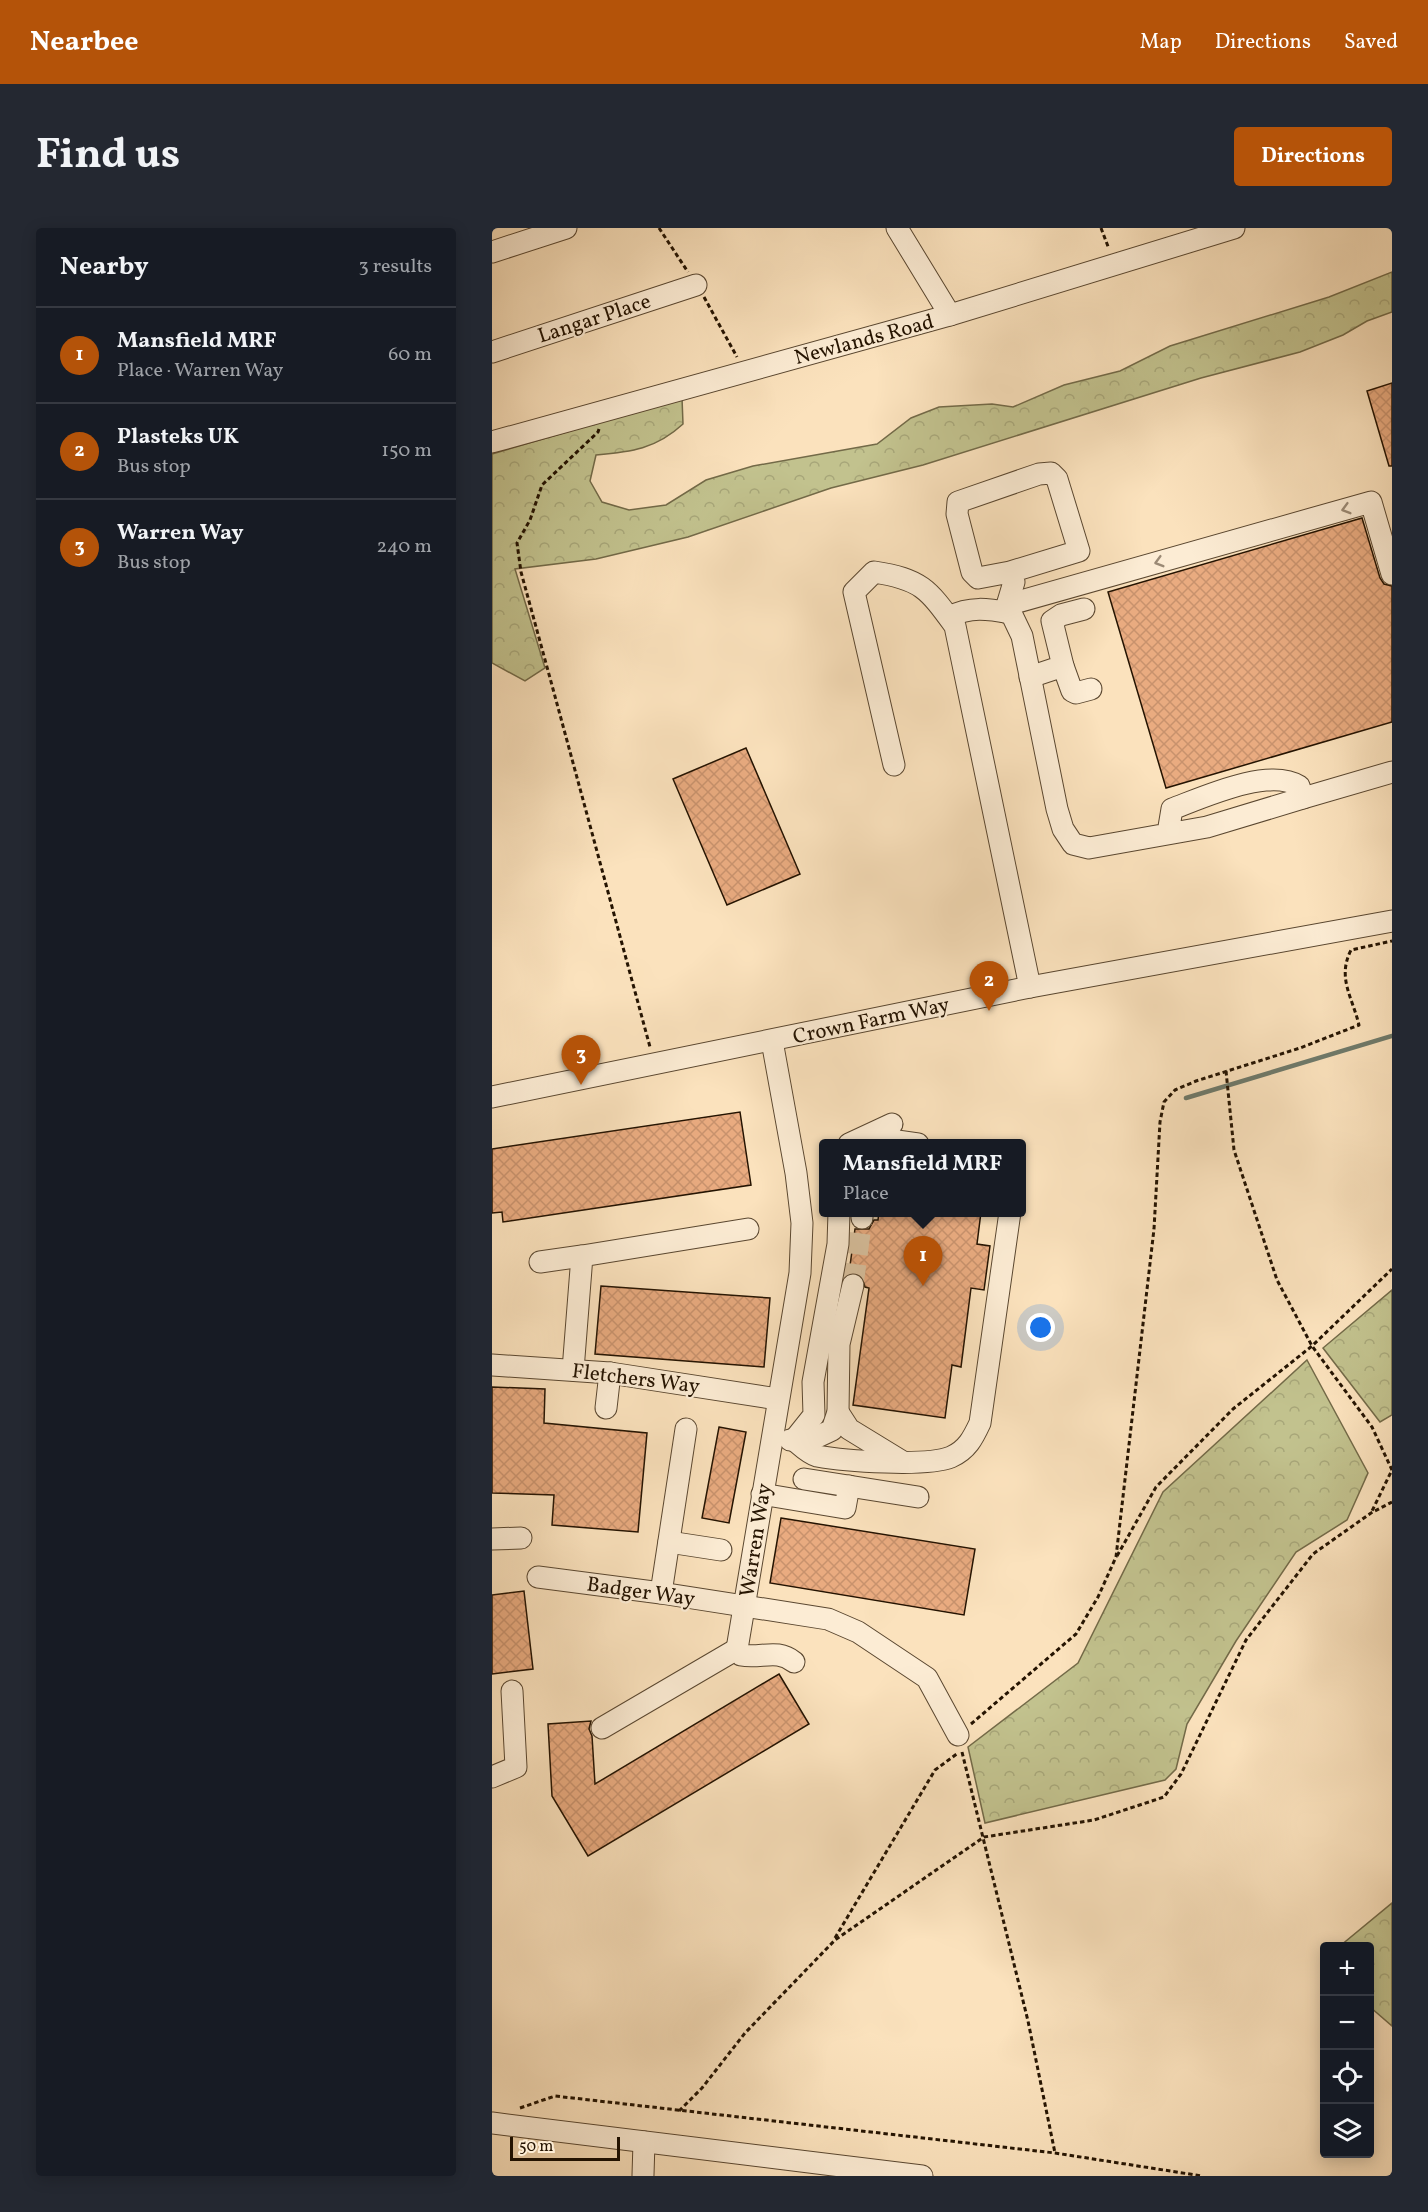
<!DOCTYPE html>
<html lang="en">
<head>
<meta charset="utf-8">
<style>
  body { margin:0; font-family:Vollkorn,serif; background:#242831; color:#f1f3f6 }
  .controls { position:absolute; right:18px; bottom:18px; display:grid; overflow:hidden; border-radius:6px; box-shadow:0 3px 15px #0003 }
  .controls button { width:54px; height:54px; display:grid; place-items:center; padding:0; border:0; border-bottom:2px solid #363941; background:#171b24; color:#f1f3f6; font:30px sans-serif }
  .scale { position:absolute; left:18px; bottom:15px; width:110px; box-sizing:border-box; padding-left:6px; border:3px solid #241301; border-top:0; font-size:16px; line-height:21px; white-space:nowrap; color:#241301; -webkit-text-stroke:4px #fcecd4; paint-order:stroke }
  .you { position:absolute; left:549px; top:1100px; width:21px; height:21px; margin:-15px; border:4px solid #fff; border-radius:50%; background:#1a73e8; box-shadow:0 0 0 9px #1a73e833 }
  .badge { display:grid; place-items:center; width:39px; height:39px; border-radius:50%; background:#b45309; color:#fff; font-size:20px; font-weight:700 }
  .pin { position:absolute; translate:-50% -50px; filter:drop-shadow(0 2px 3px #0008) }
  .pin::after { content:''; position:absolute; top:32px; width:21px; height:18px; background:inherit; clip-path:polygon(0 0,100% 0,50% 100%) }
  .popup { position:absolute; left:327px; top:911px; width:207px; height:78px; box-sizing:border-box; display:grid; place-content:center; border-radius:6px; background:#171b24; filter:drop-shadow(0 2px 4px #0005); font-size:20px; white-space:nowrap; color:#9ea1a6 }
  .popup b { font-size:22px; color:#f1f3f6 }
  .popup::after { content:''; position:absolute; left:50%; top:100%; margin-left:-12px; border:12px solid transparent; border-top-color:#171b24 }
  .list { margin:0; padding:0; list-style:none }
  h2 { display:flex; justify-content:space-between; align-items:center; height:78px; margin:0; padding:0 24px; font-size:26px }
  h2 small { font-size:20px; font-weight:400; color:#9ea1a6 }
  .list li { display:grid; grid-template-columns:39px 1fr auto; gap:18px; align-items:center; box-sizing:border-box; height:96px; padding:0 24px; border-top:2px solid #363941 }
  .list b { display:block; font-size:22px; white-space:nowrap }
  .list p { margin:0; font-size:20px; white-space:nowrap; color:#9ea1a6 }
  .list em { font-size:20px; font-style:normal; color:#9ea1a6 }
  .icon { flex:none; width:33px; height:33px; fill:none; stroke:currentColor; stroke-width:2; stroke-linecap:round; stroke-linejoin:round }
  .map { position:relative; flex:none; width:900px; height:1948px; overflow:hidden; border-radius:6px }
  header { display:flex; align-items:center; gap:36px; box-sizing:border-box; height:84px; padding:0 30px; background:#b45309; color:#fff }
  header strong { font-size:28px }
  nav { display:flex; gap:33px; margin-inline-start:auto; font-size:21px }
  .intro { display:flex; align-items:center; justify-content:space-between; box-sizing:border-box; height:144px; padding:0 36px }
  h1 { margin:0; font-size:42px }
  .button { padding:15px 27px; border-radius:6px; background:#b45309; color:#fff; font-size:21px; font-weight:700 }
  main { display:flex; gap:36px; padding:0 36px }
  aside { flex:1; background:#171b24; border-radius:6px; box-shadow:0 3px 15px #0003 }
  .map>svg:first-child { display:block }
  .forest { fill:url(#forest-crowns); stroke:#736a48; stroke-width:1.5 }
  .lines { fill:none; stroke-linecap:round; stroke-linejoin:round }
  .stream { stroke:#6e7a6b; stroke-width:4.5 }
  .building { fill:url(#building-cross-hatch); stroke:#241301; stroke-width:1.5 }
  .minor-tunnel { stroke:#dbc3a1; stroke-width:21; stroke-dasharray:21 10; stroke-linecap:butt }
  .minor-casing { stroke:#5a4730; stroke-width:23 }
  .path { stroke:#241301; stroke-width:3; stroke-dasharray:4.5 3; stroke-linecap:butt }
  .minor { stroke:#fcecd4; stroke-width:21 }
  .oneway { stroke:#9b8a75 }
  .labels { text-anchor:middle; stroke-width:4.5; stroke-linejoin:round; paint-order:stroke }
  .street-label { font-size:21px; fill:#241301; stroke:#fcecd4 }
</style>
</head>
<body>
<header>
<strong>Nearbee</strong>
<nav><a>Map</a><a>Directions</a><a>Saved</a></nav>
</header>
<div class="intro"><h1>Find us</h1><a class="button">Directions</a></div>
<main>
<aside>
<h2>Nearby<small>3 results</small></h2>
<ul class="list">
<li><span class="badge">1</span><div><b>Mansfield MRF</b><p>Place · Warren Way</p></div><em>60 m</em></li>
<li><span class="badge">2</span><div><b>Plasteks UK</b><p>Bus stop</p></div><em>150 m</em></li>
<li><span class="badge">3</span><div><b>Warren Way</b><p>Bus stop</p></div><em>240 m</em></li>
</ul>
</aside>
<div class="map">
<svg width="900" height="1948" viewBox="0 0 900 1948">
  <defs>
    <pattern id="forest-crowns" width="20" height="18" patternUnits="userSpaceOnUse" patternTransform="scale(1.5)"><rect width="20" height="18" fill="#c2c28e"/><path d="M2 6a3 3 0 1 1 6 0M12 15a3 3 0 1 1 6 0" fill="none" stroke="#a7a679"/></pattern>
    <pattern id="building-cross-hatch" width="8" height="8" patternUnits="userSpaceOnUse" patternTransform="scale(1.5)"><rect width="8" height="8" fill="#e9ab80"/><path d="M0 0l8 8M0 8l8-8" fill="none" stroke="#c8926d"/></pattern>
  </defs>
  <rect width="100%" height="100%" fill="#fbe2bd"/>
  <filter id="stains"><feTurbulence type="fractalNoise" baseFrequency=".00333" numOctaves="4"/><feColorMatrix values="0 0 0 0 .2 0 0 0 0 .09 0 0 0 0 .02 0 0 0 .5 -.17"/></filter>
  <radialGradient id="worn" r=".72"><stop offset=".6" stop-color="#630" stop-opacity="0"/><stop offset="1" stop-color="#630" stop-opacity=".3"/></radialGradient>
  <g class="forest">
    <path d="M900,44V84L875,93L851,107L808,124L709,150L431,237L339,260L196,309L104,331L23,341L53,440L33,453L0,435V226L190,170L191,196C164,221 139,224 104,227L98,253L110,274L137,282L174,277L214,252L261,238L385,216L419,190L447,179L500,176L521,179L572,157L628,143L678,118L837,69Z"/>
    <polygon points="900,1062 900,1187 888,1194 831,1120"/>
    <polygon points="815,1132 876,1245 855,1292 804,1324 744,1413 695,1496 684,1541 673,1552 493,1595 476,1519 586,1435 671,1264"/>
    <polygon points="900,1675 900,1798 878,1779 878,1718 848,1718"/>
  </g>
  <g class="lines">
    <polyline class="stream" points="694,870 900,808"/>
  </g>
  <g class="building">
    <polygon points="900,155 900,238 897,238 875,163"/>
    <polygon points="870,290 888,350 892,356 900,358 900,494 674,560 616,364"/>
    <polygon points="254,520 308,646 235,677 181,551"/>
    <polygon points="248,884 259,957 11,994 10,984 0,985 0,921"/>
    <polygon points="387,984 489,984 485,1016 498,1018 492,1062 479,1060 469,1139 460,1137 453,1190 361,1177 377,1060 373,1059 369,1047 357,1045 363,1001 377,1001 382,992 386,992"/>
    <polygon points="109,1058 278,1070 272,1139 103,1126"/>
    <polygon points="0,1159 53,1161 52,1195 155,1205 146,1304 60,1297 62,1267 0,1265"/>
    <polygon points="227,1199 254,1204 237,1295 210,1290"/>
    <polygon points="289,1290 483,1321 472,1387 278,1355"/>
    <polygon points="32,1363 41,1441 0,1446 0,1367"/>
    <polygon points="287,1446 317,1496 96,1628 60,1568 56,1496 99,1493 97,1501 100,1508 103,1556"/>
  </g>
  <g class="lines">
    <polyline class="minor-tunnel" points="361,1057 370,990"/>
    <g class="minor-casing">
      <g id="minor">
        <polyline points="405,0 458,87"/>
        <polyline points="0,24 74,0"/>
        <polyline points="0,124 204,57"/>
        <polyline points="0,214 458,87 742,0"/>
        <polyline points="515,377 879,274 900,346"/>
        <polyline points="513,384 522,354 518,344 587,323 565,251 559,245 547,246 466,274 465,286 480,344 486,350 518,344"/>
        <path d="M457,389C478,378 496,381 519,385L530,408L565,581L571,601L581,616L597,620L715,599L811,570L807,558C777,539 712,569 680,581L676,605"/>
        <polyline points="571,438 580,463 584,465 599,461"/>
        <polyline points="538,449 571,438 560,393 569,387 592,381"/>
        <path d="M402,537L362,364L382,344C429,351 436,361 463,398L538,759"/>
        <polyline points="811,570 900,544"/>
        <polyline points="0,869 538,759 900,693"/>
        <polyline points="357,916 400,896"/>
        <polyline points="399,916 405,913 426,916"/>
        <path d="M347,984L346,1016L321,1154L322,1187L302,1212C308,1217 317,1226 325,1228C352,1233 435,1239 459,1229C475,1222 481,1210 488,1195L518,984"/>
        <polyline points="370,984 370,990"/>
        <polyline points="48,1034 90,1028"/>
        <polyline points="0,1137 118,1145 286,1171"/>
        <polyline points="81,1142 90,1028 256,1001"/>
        <polyline points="114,1180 118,1145"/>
        <polyline points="346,1184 357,1201 411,1234"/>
        <polyline points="298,1212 323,1210 340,1202 346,1184 347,1116 361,1057"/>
        <polyline points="312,1251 426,1269"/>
        <polyline points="270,1266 353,1280 357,1258"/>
        <polyline points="0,1311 29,1310"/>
        <polyline points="177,1314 229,1322"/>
        <polyline points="46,1349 169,1365 336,1391 366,1404 435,1450 466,1507"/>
        <polyline points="169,1365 194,1201"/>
        <polyline points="245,1421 308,1045 310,995 304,945 280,813"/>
        <path d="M110,1500L245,1421L249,1427C269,1431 285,1420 302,1434"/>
        <polyline points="0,1549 24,1539 20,1463"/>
        <polyline points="0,1895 430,1948"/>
        <polyline points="151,1947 152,1914"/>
      </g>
    </g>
    <g class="path">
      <polyline points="167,0 196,44"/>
      <polyline points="609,0 617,21"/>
      <polyline points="212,69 245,129"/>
      <polyline points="107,201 106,204 50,257 38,292 25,315 29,344 61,461 158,819"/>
      <polyline points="734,843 742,922 785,1052 820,1118 880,1199 900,1242 880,1283"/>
      <polyline points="625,1328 664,1259 741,1181 820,1118 900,1041"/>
      <path d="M479,1496L584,1406L606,1369L624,1329L662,1001L668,894L672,874L683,862L704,853L808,820L867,797C860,768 845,750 859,722L900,713"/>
      <polyline points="470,1524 536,1793 563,1925"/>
      <polyline points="343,1710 443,1542 466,1525"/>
      <polyline points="28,1880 63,1868 563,1925 710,1948"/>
      <polyline points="187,1883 210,1860 253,1805 343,1712 492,1609 602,1592 672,1569 689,1546 754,1412 821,1326 879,1285 900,1274"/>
    </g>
    <use href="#minor" class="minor"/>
  </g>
  <defs><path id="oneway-chevron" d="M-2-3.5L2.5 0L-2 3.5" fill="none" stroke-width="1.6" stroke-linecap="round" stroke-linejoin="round" transform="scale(1.5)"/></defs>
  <g class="oneway">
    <use href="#oneway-chevron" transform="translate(854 281) rotate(164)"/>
    <use href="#oneway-chevron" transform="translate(667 334) rotate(164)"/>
  </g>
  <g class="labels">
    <g class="street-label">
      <text transform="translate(102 90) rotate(-18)" y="7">Langar Place</text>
      <text transform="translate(372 111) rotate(-15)" y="7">Newlands Road</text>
      <text transform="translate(379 792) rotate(-12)" y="7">Crown Farm Way</text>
      <text transform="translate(144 1150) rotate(7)" y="7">Fletchers Way</text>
      <text transform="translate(263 1312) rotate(-81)" y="7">Warren Way</text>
      <text transform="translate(149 1363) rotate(8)" y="7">Badger Way</text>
    </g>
  </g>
  <rect width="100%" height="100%" filter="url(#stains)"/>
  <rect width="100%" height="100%" fill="url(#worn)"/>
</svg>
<div class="controls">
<button>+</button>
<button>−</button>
<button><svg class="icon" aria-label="locate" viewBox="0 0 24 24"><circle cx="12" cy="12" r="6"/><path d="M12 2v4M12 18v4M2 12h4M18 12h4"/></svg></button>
<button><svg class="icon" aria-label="layers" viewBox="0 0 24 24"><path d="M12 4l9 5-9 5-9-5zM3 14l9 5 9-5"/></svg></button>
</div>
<div class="scale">50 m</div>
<div class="you"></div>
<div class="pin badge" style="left:431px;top:1058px">1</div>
<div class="popup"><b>Mansfield MRF</b>Place</div>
<div class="pin badge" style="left:497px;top:783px">2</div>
<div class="pin badge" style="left:89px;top:857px">3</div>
</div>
</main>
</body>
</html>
